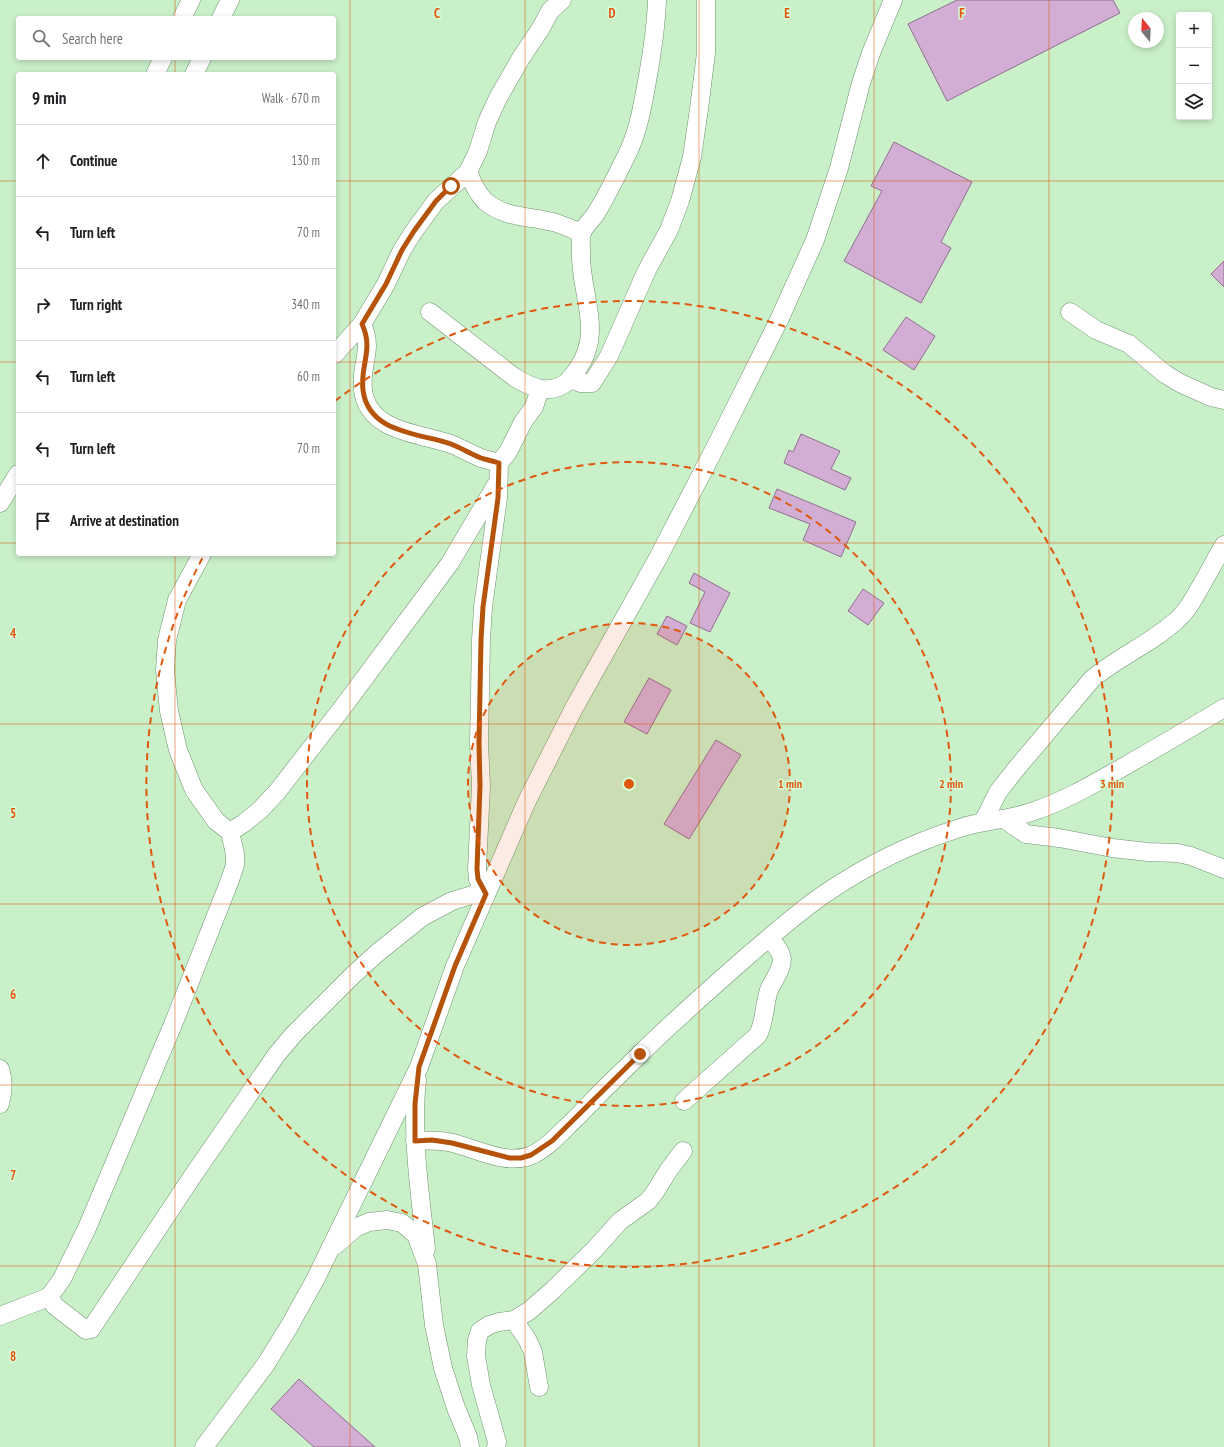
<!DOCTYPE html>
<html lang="en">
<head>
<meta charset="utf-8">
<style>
  body { margin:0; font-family:"PT Sans Narrow",sans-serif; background:#f6f6f6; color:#202124 }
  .controls { position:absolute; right:12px; top:12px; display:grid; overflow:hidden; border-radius:4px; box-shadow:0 2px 6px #0003 }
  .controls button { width:36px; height:36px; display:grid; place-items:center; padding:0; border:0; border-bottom:1px solid #e0e0e0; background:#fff; color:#202124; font:20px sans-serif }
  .compass { position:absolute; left:1128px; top:12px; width:36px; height:36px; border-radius:50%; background:#fff; box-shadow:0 2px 6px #0003; rotate:342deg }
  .stop { position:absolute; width:12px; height:12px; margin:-9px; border:3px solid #b45309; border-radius:50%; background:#fff }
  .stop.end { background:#b45309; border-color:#fff; box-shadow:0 1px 4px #0008 }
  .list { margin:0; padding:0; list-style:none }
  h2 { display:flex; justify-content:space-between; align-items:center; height:52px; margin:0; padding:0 16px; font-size:17px }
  h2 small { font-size:13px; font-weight:400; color:#757577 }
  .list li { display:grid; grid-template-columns:26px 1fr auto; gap:12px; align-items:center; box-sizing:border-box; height:72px; padding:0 16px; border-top:1px solid #e0e0e0 }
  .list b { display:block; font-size:15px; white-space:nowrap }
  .list em { font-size:13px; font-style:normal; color:#757577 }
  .icon { flex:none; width:22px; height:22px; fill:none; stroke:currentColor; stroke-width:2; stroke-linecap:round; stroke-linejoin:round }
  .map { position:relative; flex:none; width:1224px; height:1447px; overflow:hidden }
  .search { position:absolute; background:#fff; box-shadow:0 2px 6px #0003; left:16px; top:16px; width:320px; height:44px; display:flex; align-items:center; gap:10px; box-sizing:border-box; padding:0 14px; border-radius:4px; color:#757577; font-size:15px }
  .panel { position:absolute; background:#fff; box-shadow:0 2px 6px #0003; left:16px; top:72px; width:320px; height:484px; border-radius:4px }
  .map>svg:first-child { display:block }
  .building { fill:#d3aed4; stroke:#916e92 }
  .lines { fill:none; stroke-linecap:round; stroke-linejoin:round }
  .minor-casing { stroke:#6e936f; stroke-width:19 }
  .minor { stroke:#fff; stroke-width:18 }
  .route { stroke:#b45309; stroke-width:5 }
  .grid { fill:none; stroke:#df580e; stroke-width:1; stroke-opacity:0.55 }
  .ring { fill:none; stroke:#df580e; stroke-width:2; stroke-dasharray:7 5 }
  .grid-label { font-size:13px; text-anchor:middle; font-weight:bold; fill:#df580e; stroke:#d6fed6; stroke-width:3; stroke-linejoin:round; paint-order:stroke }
  .centre { fill:#df580e; stroke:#d6fed6; stroke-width:2 }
  .ring-label { font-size:12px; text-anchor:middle; font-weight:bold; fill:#df580e; stroke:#d6fed6; stroke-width:3; stroke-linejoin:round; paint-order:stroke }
</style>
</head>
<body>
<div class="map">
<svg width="1224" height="1447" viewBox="0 0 1224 1447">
  <rect width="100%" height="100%" fill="#c9f0c9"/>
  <g class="building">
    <polygon points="957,0 1113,0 1120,13 947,101 908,24"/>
    <polygon points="894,142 972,182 941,242 951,248 921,303 844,261 882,191 871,186"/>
    <polygon points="1224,261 1224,287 1211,274"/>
    <polygon points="906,317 935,336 914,370 883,350"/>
    <polygon points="801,434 840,451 831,469 851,478 845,490 784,463 789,450 793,452"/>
    <polygon points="777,489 856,522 841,557 803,540 810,524 769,508"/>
    <polygon points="694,573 730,593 710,632 690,623 705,592 689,583"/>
    <polygon points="863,589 884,603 868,625 848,611"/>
    <polygon points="667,616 687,626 677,645 657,634"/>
    <polygon points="649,678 671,690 647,734 624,722"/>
    <polygon points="716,740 741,755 689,839 664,824"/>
    <polygon points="299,1379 375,1447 314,1447 271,1409"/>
  </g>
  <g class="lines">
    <g class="minor-casing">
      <g id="minor">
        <polyline points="182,18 191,0"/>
        <polyline points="221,18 230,0"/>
        <polyline points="155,74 163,58"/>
        <polyline points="194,74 202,58"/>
        <path d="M468,172C472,182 477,193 485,201C504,218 530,216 553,222C563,225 572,229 582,233"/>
        <path d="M430,312L514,377C530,387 550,396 567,382C571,378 574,374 577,370C605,331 579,293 581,250C581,245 580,237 582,232C586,224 594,218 598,210C610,190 620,169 630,148C639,127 643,104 647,81C652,54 656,27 657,0"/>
        <polyline points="1070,312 1096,330 1129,344 1165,374 1180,383 1211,397 1224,400"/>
        <path d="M362,324C374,350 360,364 363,390C368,432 419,433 451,444C461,448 471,454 481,458C487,460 493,461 499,463"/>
        <polyline points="334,355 362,324 386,284 402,250 414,231 436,201 468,172 478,151 487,122 498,98 521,58 541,28 550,11 562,0"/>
        <polyline points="570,379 581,383 592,383 609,356 647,270 669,230 680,201 692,157 699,109 706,53 706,0"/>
        <polyline points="0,503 18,474"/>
        <polyline points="1004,819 1026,834 1059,838 1112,848 1148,852 1177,853 1191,856 1224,869"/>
        <path d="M983,822L998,792L1016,769L1092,679C1119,656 1153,643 1179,618C1187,611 1193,600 1198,591C1207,576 1215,560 1224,545"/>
        <polyline points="230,832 244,823 260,810 277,792 343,707 450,563 496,485"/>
        <polyline points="485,894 478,879 477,869 481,786 479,743 481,640 483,607 498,498 499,463 508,452 523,422 534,407 540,389"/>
        <path d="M0,1069C4,1081 3,1091 0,1104"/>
        <path d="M417,1079C411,1136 420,1193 426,1249"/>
        <path d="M684,1101L758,1035C765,1021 764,1005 769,990C773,980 782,970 782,959C781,950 774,944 769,938"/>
        <path d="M415,1141C428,1140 440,1140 453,1143C477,1149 507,1166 532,1155C549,1147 562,1131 576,1118C595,1098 614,1079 634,1060C671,1023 711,988 751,953C775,933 799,911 826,893C867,865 912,843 960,828C984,820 1010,820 1034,811C1067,800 1095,783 1125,766C1158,747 1191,728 1224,708"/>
        <polyline points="336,1245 355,1228 369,1222 387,1220 402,1223 416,1235 427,1264 434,1325 443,1368 456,1408 468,1437 470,1447"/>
        <polyline points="49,1297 55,1306 86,1330 91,1329 194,1174 277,1054 294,1034 351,977 376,954 422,917 452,901 472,895 485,894"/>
        <polyline points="0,1316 49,1297 62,1279 87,1228 174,1022 230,880 235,865 235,854 230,832 216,821 194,790 178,750 169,711 165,670 167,640 177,600 202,554"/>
        <polyline points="514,1320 527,1339 533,1352 539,1387"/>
        <polyline points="204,1447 266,1364 290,1325 315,1280 419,1067 455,966 527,801 574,708 658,558 719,440 779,320 815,240 839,168 861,83 871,53 893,0"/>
        <polyline points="496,1447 497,1442 481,1385 476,1356 477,1340 480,1331 489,1325 499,1322 514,1320 529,1311 553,1290 594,1250 620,1221 648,1201 655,1192 668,1171 683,1151"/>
      </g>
    </g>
    <use href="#minor" class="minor"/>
  </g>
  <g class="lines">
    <path class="route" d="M451,186L436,201L414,231L402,250L386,284L362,324C374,350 360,364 363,390C368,433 419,433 451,444C461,448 471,454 481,458C487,460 493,461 499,463L498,498L483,607L481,640L479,743L480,786L477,869L478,879L486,894L455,966L419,1067L415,1104V1141L432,1140L452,1143L510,1158H521L531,1155L552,1141L640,1054"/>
  </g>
  <path class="grid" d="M175,0V18M350,0V1447M525,0V1447M699,0V1447M874,0V1447M1049,0V1447M175,58V74M0,181H18M334,181H1224M0,362H18M334,362H1224M0,543H18M334,543H1224M175,554V1447M0,724H1224M0,904H1224M0,1085H1224M0,1266H1224"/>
  <circle cx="629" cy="784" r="161" fill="#df580e" fill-opacity=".12"/>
  <g class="ring">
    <circle cx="629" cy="784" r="161"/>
    <circle cx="629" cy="784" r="322"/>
    <path d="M335 401A483 483 0 1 1 203 557"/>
  </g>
  <g class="grid-label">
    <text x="437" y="18">C</text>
    <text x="612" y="18">D</text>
    <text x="787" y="18">E</text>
    <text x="962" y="18">F</text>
    <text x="13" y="638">4</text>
    <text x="13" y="818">5</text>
    <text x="13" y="999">6</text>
    <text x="13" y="1180">7</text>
    <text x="13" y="1361">8</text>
  </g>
  <circle cx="629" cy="784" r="6" class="centre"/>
  <g class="ring-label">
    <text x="790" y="788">1 min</text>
    <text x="951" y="788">2 min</text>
    <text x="1112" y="788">3 min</text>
  </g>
</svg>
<div class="controls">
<button>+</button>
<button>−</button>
<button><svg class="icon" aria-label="layers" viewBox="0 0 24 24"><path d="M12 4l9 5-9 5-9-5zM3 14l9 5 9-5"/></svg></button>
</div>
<svg class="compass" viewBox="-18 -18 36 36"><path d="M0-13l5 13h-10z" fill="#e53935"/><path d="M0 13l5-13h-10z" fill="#757577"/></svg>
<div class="stop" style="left:451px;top:186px"></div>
<div class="stop end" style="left:640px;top:1054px"></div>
<div class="search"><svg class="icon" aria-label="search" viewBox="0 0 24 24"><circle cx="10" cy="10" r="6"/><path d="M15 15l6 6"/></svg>Search here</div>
<section class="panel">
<h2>9 min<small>Walk · 670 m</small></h2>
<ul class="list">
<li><svg class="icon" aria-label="ahead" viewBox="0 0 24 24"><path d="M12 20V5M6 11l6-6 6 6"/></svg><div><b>Continue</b></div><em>130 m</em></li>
<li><svg class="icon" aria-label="left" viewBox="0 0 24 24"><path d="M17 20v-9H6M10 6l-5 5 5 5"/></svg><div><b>Turn left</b></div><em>70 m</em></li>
<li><svg class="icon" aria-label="right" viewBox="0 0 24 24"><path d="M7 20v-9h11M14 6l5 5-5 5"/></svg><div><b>Turn right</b></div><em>340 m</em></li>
<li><svg class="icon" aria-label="left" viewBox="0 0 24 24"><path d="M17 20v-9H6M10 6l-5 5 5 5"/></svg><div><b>Turn left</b></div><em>60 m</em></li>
<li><svg class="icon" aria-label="left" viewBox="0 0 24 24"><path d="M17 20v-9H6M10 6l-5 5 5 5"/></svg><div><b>Turn left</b></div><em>70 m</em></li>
<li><svg class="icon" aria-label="arrive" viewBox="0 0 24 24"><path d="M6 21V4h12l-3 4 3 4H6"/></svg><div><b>Arrive at destination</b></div></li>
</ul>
</section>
</div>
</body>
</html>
